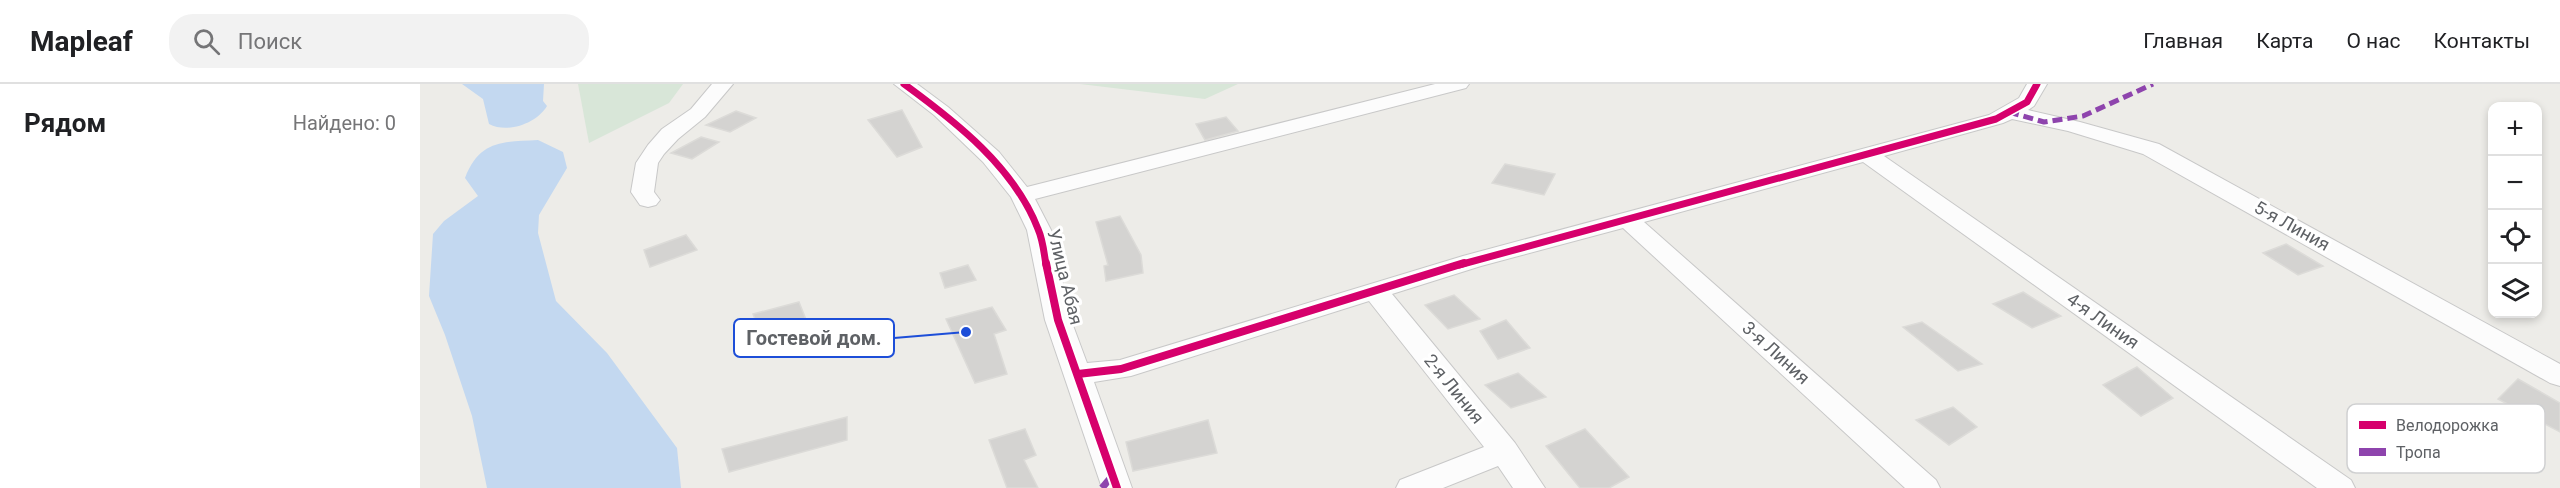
<!DOCTYPE html>
<html lang="ru">
<head>
<meta charset="utf-8">
<style>
  body { margin:0; font-family:Roboto,sans-serif; background:#f2f2f2; color:#202124 }
  .controls { position:absolute; right:18px; top:18px; display:grid; overflow:hidden; border-radius:12px; box-shadow:0 3px 9px #0003 }
  .controls button { width:54px; height:54px; display:grid; place-items:center; padding:0; border:0; border-bottom:2px solid #e0e0e0; background:#fff; color:#202124; font:30px sans-serif }
  .list { margin:0; padding:0; list-style:none }
  h2 { display:flex; justify-content:space-between; align-items:center; height:78px; margin:0; padding:0 24px; font-size:26px }
  h2 small { font-size:20px; font-weight:400; color:#757577 }
  .icon { flex:none; width:33px; height:33px; fill:none; stroke:currentColor; stroke-width:2; stroke-linecap:round; stroke-linejoin:round }
  .map { position:relative; flex:none; width:2140px; height:404px; overflow:hidden }
  header { display:flex; align-items:center; gap:36px; box-sizing:border-box; height:84px; padding:0 30px; background:#fff; border-bottom:2px solid #e0e0e0 }
  header strong { font-size:28px }
  nav { display:flex; gap:33px; margin-inline-start:auto; font-size:21px }
  .search { width:420px; height:54px; background:#f2f2f2; display:flex; align-items:center; gap:15px; box-sizing:border-box; padding:0 21px; border-radius:24px; color:#757577; font-size:22px }
  main { display:flex }
  aside { flex:1; background:#fff }
  .map>svg:first-child { display:block }
  .green { fill:#d8e6d8 }
  .water { fill:#c3d8f0 }
  .building { fill:#d4d3d1; stroke:#dcdbd8; stroke-width:1.5 }
  .lines { fill:none; stroke-linecap:round; stroke-linejoin:round }
  .minor-casing { stroke:#c8c8c8; stroke-width:2 }
  .minor { fill:#fcfcfc; fill-rule:evenodd }
  .quiet-far1 { stroke:#8e44ad; stroke-width:5; stroke-dasharray:10 5; stroke-linecap:butt }
  .quiet { stroke:#8e44ad; stroke-width:7; stroke-dasharray:13 7; stroke-linecap:butt }
  .cycleway-far1-casing { stroke:#fff; stroke-width:10 }
  .cycleway-casing { stroke:#fff; stroke-width:12 }
  .cycleway-far1 { stroke:#d6006c; stroke-width:7 }
  .cycleway { stroke:#d6006c; stroke-width:8 }
  .labels { text-anchor:middle; stroke-width:6; stroke-linejoin:round; paint-order:stroke }
  .street-label { font-size:18px; fill:#5e6165; stroke:#fff }
  .key { fill:#fff; stroke:#cfd0d1; stroke-width:1.5 }
  .key-label { font-size:16px; fill:#5e6165 }
  .leader { fill:none; stroke:#1d4ed8; stroke-width:2 }
  .callout-dot { fill:#1d4ed8; stroke:#fff; stroke-width:2 }
  .callout { fill:#fff; stroke:#1d4ed8; stroke-width:2 }
  .callout-label { font-size:20px; text-anchor:middle; font-weight:bold; fill:#5e6165 }
</style>
</head>
<body>
<header>
<strong>Mapleaf</strong>
<div class="search"><svg class="icon" aria-label="search" viewBox="0 0 24 24"><circle cx="10" cy="10" r="6"/><path d="M15 15l6 6"/></svg>Поиск</div>
<nav><a>Главная</a><a>Карта</a><a>О нас</a><a>Контакты</a></nav>
</header>
<main>
<aside>
<h2>Рядом<small>Найдено: 0</small></h2>
<ul class="list">
</ul>
</aside>
<div class="map">
<svg width="2140" height="404" viewBox="0 0 2140 404">
  <rect width="100%" height="100%" fill="#edece8"/>
  <g class="green">
    <polygon points="158,0 263,0 249,19 169,59"/>
    <polygon points="660,0 818,0 785,15"/>
  </g>
  <g class="water">
    <path d="M42,0H124L123,17L127,22C117,39 88,50 69,40L63,15Z"/>
    <path d="M118,56L143,68L147,84L119,131L118,149L136,217L187,269L257,364L261,404H67L52,332L25,251L9,212L13,150L24,137L58,112L45,94C60,56 82,58 118,56Z"/>
  </g>
  <g class="building">
    <polygon points="482,26 502,63 477,73 448,36"/>
    <polygon points="316,27 336,34 310,48 286,41"/>
    <polygon points="806,33 818,47 785,56 776,40"/>
    <polygon points="281,53 299,58 272,75 251,69"/>
    <polygon points="1085,80 1135,90 1124,111 1072,99"/>
    <polygon points="700,132 721,171 723,189 686,197 684,182 688,181 676,138"/>
    <polygon points="266,151 277,166 230,183 224,166"/>
    <polygon points="1866,160 1903,182 1878,191 1843,169"/>
    <polygon points="548,181 556,196 525,204 520,189"/>
    <polygon points="1603,208 1641,232 1612,244 1573,220"/>
    <polygon points="1034,211 1060,235 1028,245 1005,221"/>
    <polygon points="379,218 387,238 342,252 333,230"/>
    <polygon points="572,223 586,246 574,250 587,290 555,299 526,235"/>
    <polygon points="1086,236 1110,264 1078,275 1060,247"/>
    <polygon points="1502,238 1562,280 1538,287 1483,243"/>
    <polygon points="1717,283 1753,314 1721,332 1683,301"/>
    <polygon points="1098,289 1126,313 1091,324 1065,301"/>
    <polygon points="2098,295 2140,319 2140,348 2078,315"/>
    <polygon points="1533,323 1557,343 1529,361 1496,336"/>
    <polygon points="427,333 427,356 309,388 302,365"/>
    <polygon points="788,336 797,369 713,387 706,358"/>
    <polygon points="605,345 616,371 604,376 618,404 587,404 569,356"/>
    <polygon points="1165,345 1209,393 1189,404 1160,404 1126,362"/>
  </g>
  <g class="lines">
    <g class="minor-casing">
      <g id="minor">
        <polygon points="292,0 313,0 285,33 258,55 244,70 238,79 234,108 240,116 236,121 228,123 220,121 211,108 216,79 228,61 242,45 271,25"/>
        <polygon points="474,0 497,0 528,23 579,68 607,103 1015,0 1049,0 1046,4 615,115 631,146 651,236 667,279 700,276 1043,172 1569,31 1599,14 1607,0 1627,0 1614,22 1608,26 1660,38 1739,60 2140,280 2140,302 2130,299 1723,70 1648,47 1592,35 1583,39 1464,72 1931,396 1935,404 1897,404 1443,78 1224,138 1516,396 1520,404 1485,404 1203,144 1061,182 972,210 1095,359 1125,404 1093,404 1078,382 1023,404 976,404 980,396 1064,363 949,217 711,292 674,298 712,404 682,404 625,236 607,146 591,113 563,78 514,31"/>
      </g>
    </g>
    <use href="#minor" class="minor"/>
    <polyline class="quiet-far1" points="1589,28 1624,38 1663,32 1733,0"/>
    <polyline class="quiet" points="682,404 693,391"/>
    <g class="cycleway-far1-casing">
      <g id="cycleway-far1">
        <path d="M484,0C536,38 594,83 618,145C623,156 624,169 626,181"/>
        <polyline points="1039,181 1576,35 1607,18 1617,0"/>
      </g>
    </g>
    <g class="cycleway-casing">
      <g id="cycleway">
        <polyline points="626,179 638,236 697,404"/>
        <polyline points="658,290 701,285 1044,179"/>
      </g>
    </g>
    <use href="#cycleway-far1" class="cycleway-far1"/>
    <use href="#cycleway" class="cycleway"/>
  </g>
  <g class="labels">
    <g class="street-label">
      <text transform="translate(1872 142) rotate(29)" y="6">5-я Линия</text>
      <text transform="translate(645 193) rotate(76)" y="6">Улица Абая</text>
      <text transform="translate(1683 237) rotate(35)" y="6">4-я Линия</text>
      <text transform="translate(1356 269) rotate(42)" y="6">3-я Линия</text>
      <text transform="translate(1034 305) rotate(51)" y="6">2-я Линия</text>
    </g>
  </g>
  <rect x="1927" y="320" width="198" height="69" rx="9" class="key"/>
  <rect x="1939" y="337" width="27" height="8" fill="#d6006c"/>
  <rect x="1939" y="364" width="27" height="8" fill="#8e44ad"/>
  <g class="key-label">
    <text x="1976" y="347">Велодорожка</text>
    <text x="1976" y="374">Тропа</text>
  </g>
  <path class="leader" d="M546 248L474 254"/>
  <circle class="callout-dot" cx="546" cy="248" r="6"/>
  <rect class="callout" x="314" y="235" width="160" height="38" rx="6"/>
  <g class="callout-label">
    <text x="394" y="261">Гостевой дом.</text>
  </g>
</svg>
<div class="controls">
<button>+</button>
<button>−</button>
<button><svg class="icon" aria-label="locate" viewBox="0 0 24 24"><circle cx="12" cy="12" r="6"/><path d="M12 2v4M12 18v4M2 12h4M18 12h4"/></svg></button>
<button><svg class="icon" aria-label="layers" viewBox="0 0 24 24"><path d="M12 4l9 5-9 5-9-5zM3 14l9 5 9-5"/></svg></button>
</div>
</div>
</main>
</body>
</html>
